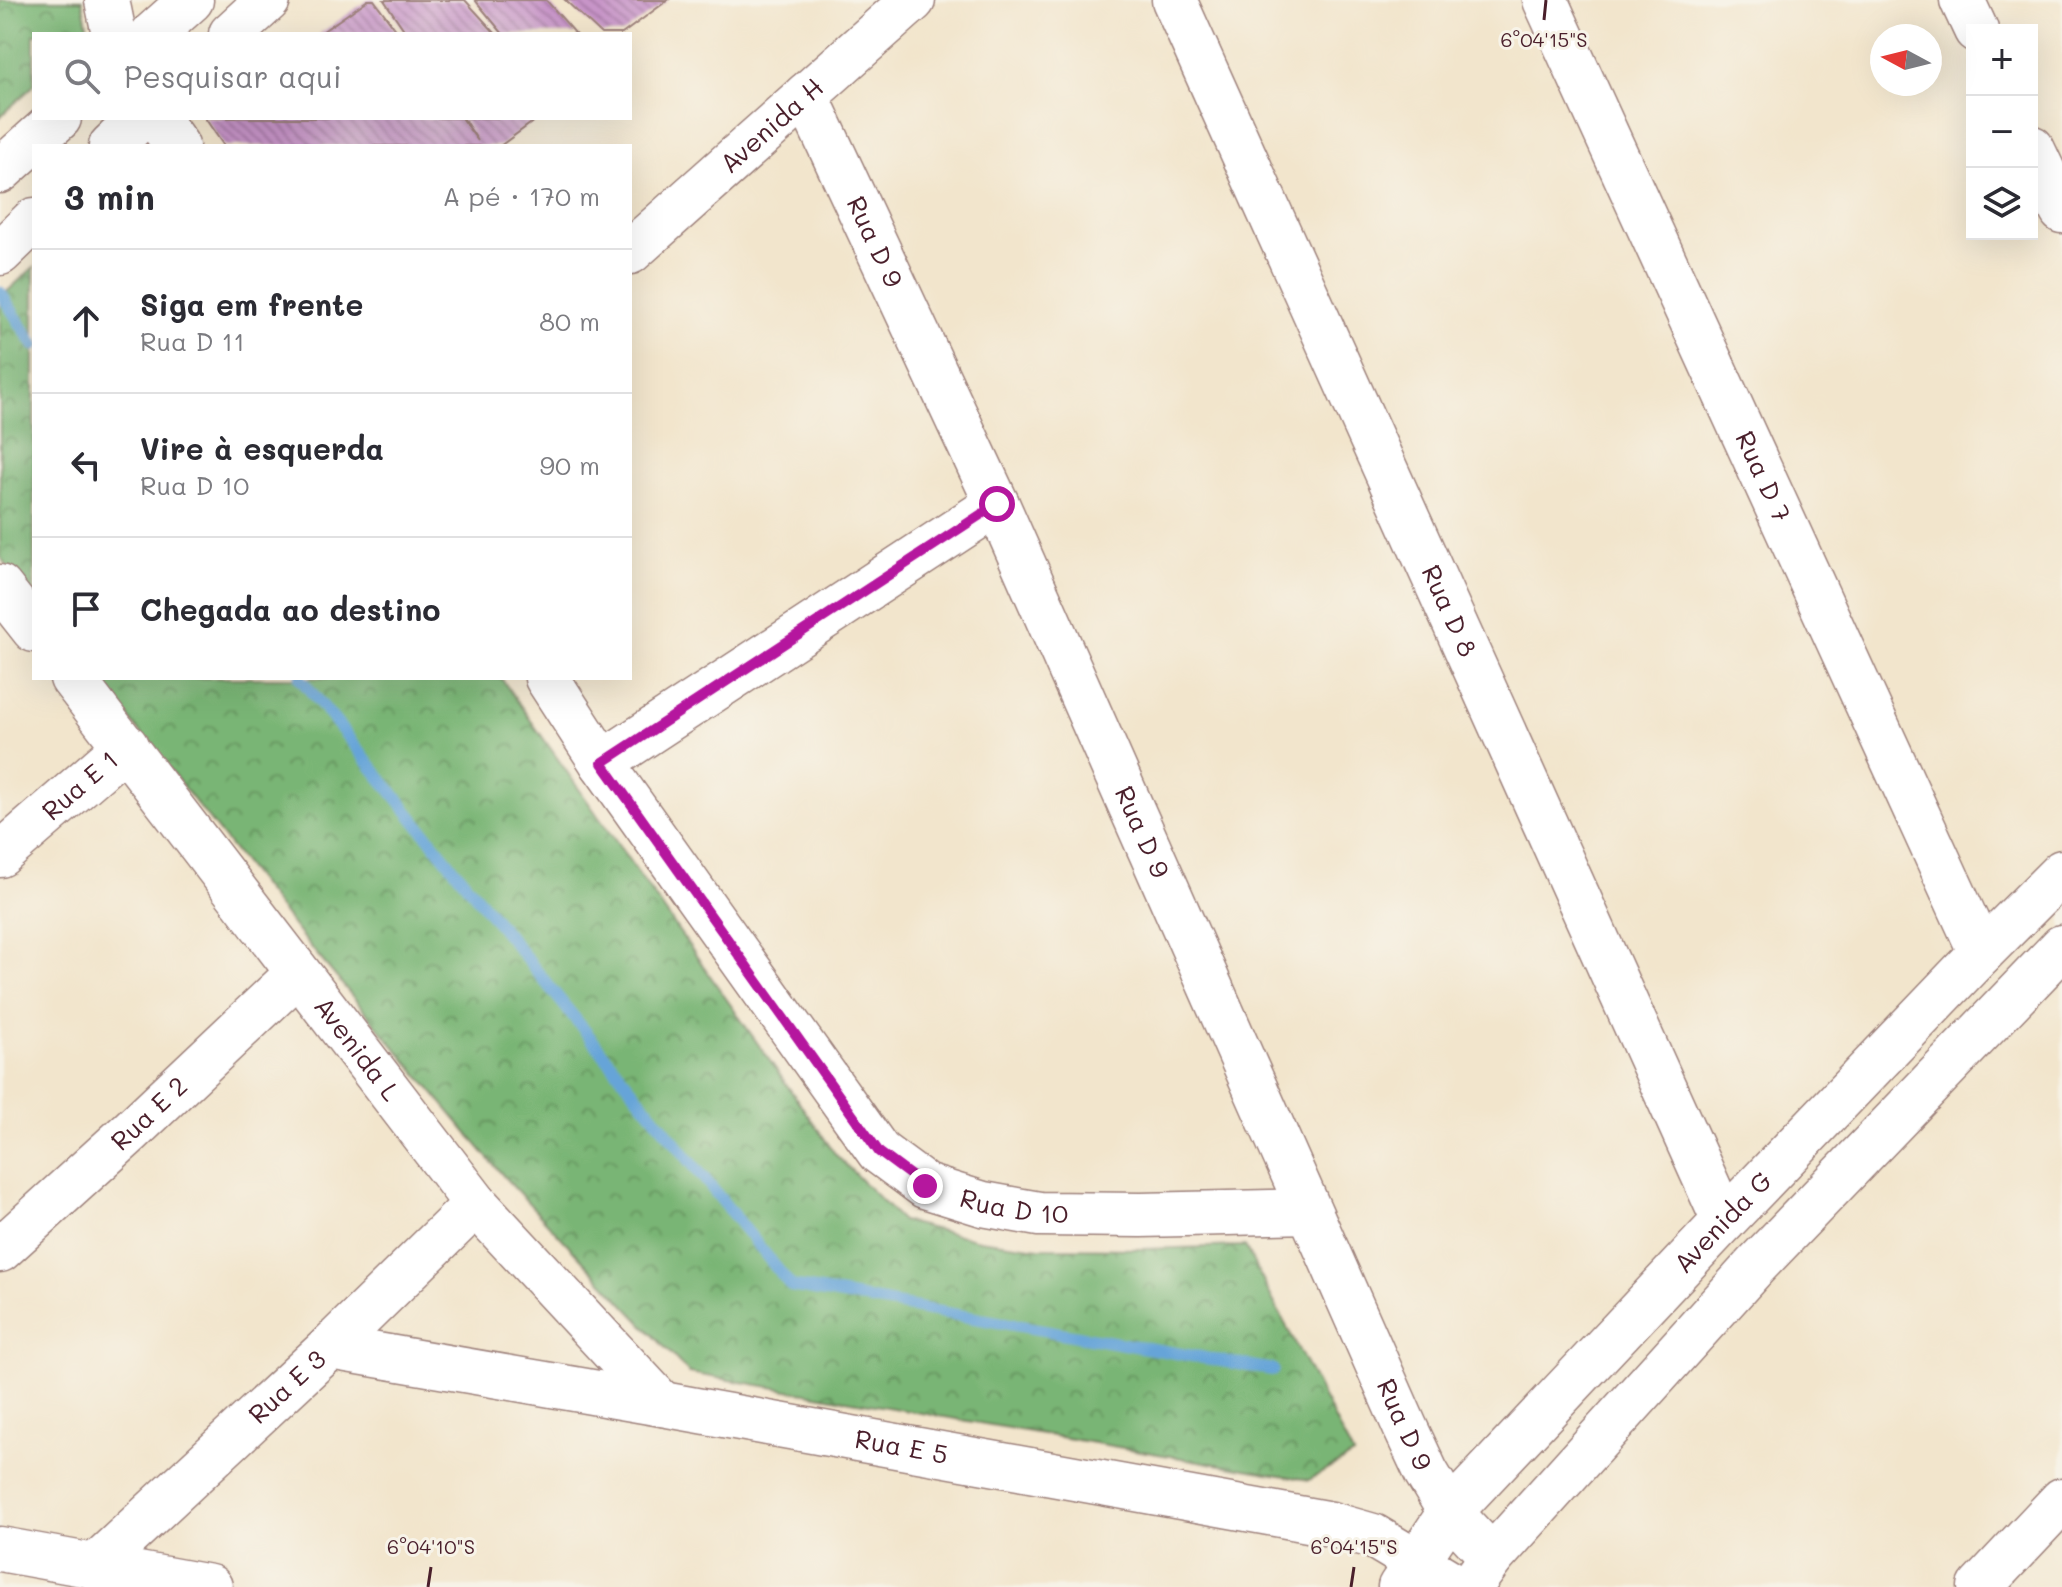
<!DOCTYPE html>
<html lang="pt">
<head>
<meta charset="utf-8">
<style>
  body { margin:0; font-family:Mali,sans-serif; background:#f2f2f3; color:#2b2b33 }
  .controls { position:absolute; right:24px; top:24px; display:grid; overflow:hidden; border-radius:0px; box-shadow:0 8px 32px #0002 }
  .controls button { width:72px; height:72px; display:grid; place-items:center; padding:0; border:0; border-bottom:2px solid #e1e1e2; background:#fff; color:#2b2b33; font:40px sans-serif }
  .compass { position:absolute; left:1870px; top:24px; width:72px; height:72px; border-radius:50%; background:#fff; box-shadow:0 8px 32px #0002; rotate:277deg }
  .stop { position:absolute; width:24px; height:24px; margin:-18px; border:6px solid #b5179e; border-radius:50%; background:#fff }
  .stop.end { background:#b5179e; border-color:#fff; box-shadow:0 2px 8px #0008 }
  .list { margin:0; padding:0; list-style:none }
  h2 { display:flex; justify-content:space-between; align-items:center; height:104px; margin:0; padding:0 32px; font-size:34px }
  h2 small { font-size:26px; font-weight:400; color:#7c7c81 }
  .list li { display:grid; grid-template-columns:52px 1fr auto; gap:24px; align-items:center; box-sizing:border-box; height:144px; padding:0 32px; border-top:2px solid #e1e1e2 }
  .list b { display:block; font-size:30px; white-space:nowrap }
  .list p { margin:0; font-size:26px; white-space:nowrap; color:#7c7c81 }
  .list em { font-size:26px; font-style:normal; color:#7c7c81 }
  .icon { flex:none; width:44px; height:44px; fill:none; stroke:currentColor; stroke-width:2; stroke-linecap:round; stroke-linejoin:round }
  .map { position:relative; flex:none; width:2062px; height:1587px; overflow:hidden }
  .search { position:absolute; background:#fff; box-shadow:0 8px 32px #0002; left:32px; top:32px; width:600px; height:88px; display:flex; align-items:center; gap:20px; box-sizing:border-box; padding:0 28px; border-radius:0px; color:#7c7c81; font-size:30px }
  .panel { position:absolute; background:#fff; box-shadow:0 8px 32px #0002; left:32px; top:144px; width:600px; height:536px; border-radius:0px }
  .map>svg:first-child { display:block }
  .forest { fill:url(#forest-crowns); stroke:#626a50; stroke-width:2 }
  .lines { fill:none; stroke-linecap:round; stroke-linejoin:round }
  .stream { stroke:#66a4d8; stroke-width:12 }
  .building { fill:url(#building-back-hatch) }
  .minor-casing { stroke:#9e827c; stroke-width:47 }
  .secondary-casing { stroke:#9e827c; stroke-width:47 }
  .minor { stroke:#fff; stroke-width:44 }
  .secondary { stroke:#fff; stroke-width:44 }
  .route { stroke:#b5179e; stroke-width:10 }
  .ticks { fill:none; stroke:#4a1f2b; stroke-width:3 }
  .labels { text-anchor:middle; stroke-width:6; stroke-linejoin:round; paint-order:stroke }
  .street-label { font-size:26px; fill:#4a1f2b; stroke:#f7f3e8 }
  .ticks-label { font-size:20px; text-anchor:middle; fill:#4a1f2b; stroke:#f7f3e8; stroke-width:6; stroke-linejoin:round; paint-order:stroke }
</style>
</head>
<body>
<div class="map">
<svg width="2062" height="1587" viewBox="0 0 2062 1587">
  <defs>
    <pattern id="forest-crowns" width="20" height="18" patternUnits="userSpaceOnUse" patternTransform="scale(2)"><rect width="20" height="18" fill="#79b574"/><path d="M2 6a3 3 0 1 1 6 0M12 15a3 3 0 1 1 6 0" fill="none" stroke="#65935f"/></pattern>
    <pattern id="building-back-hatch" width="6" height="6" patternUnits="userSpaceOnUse" patternTransform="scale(2)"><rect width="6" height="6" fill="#c794c8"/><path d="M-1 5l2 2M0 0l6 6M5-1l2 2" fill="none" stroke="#a478a3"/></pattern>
  </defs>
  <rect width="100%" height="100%" fill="#f7f3e8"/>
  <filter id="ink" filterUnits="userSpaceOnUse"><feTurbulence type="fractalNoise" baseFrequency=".0125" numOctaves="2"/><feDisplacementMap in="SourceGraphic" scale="16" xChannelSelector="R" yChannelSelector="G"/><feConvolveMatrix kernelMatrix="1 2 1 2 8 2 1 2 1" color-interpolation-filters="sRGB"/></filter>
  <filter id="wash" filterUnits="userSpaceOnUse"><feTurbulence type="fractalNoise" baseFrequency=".006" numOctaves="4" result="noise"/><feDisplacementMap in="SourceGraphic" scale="32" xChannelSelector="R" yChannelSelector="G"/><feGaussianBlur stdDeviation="1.8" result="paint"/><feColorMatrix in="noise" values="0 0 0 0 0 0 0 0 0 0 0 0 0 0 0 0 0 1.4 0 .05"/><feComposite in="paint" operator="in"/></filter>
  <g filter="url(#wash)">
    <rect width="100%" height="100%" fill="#f2e5cc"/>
    <g class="forest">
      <polygon points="0,0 82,0 89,34 34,34 34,85 0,117"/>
      <polygon points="34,267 34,600 0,557 0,298"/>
      <polygon points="97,678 501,678 836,1155 902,1221 979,1240 1039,1248 1142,1249 1245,1246 1353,1455 1309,1480 689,1373 506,1179 299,933"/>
    </g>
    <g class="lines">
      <g class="stream">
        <polyline points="0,292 34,345"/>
        <polyline points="300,678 791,1286 1273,1370"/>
      </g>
    </g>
    <g id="blocks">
      <g class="building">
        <polygon points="368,0 374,0 399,34 319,34"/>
        <polygon points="384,0 465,0 496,34 407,34"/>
        <polygon points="475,0 546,0 576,34 503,34"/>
        <polygon points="565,0 668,0 622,34 601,34"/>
        <polygon points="205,118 461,118 478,141 463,118 538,118 500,146 224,146"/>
      </g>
    </g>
  </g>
  <g filter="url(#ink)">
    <use href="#blocks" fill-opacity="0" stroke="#9e827c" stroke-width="2"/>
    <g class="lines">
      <g class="minor-casing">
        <g id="minor">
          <polyline points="107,0 114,34"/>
          <path id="s1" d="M1174,0L1724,1221"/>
          <path id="s2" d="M1545,0L1981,953"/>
          <polyline points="1962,0 1976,30"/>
          <path id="s3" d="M806,95L997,504L1405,1427L1426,1472L1450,1512L1492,1557"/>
          <polyline points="157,118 177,146"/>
          <polyline points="2032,148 2062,211"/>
          <path id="s4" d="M630,252L913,0"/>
          <polyline points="0,587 34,630"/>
          <path id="s5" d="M72,678L476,1204L662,1404"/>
          <path id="s6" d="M547,678L602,763L879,1152L925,1186L983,1204L1039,1214L1141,1215L1309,1211"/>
          <polyline points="602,763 997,504"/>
          <path id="s7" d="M0,855L126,746"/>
          <path id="s8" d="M0,1250L130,1132L297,974"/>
          <path id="s9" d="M330,1347L662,1404L1331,1524L1373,1536L1458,1587"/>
          <polyline points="0,1549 210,1587"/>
          <path id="s10" d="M94,1567L330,1347L476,1204"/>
          <polyline points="1980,1587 2062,1500"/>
        </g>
      </g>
      <g class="secondary-casing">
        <g id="secondary">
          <polyline points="153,34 191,0"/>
          <polyline points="231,34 268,0"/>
          <polyline points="111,146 140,118"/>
          <polyline points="0,171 59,118"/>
          <polyline points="0,253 34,220"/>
          <path id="s11" d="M1400,1587L1450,1512L1724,1221L1981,953L2062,872"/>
          <polyline points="1470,1587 1492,1557 1755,1266 2062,947"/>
        </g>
      </g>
      <use href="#minor" class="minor"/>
      <use href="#secondary" class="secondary"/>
    </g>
  </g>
  <g class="lines" filter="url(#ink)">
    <polyline class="route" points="925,1186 879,1152 602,763 997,504"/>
  </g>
  <path class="ticks" d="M1544,20L1546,0M428,1587L431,1567M1351,1587L1354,1567"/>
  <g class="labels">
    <g class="street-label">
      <text dy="9" stroke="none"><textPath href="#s4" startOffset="190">Avenida H</textPath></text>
      <text dy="9" stroke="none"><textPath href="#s3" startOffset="162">Rua D 9</textPath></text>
      <text dy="9" stroke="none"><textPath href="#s2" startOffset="524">Rua D 7</textPath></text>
      <text dy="9" stroke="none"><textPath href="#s1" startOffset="670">Rua D 8</textPath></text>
      <text dy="9" stroke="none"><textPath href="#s7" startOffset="106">Rua E 1</textPath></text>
      <text dy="9" stroke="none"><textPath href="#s3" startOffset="810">Rua D 9</textPath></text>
      <text dy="9" stroke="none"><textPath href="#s5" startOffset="468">Avenida L</textPath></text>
      <text dy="9" stroke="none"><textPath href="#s8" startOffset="202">Rua E 2</textPath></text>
      <text dy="9" stroke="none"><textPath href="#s6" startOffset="728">Rua D 10</textPath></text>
      <text dy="9" stroke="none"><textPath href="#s11" startOffset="488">Avenida G</textPath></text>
      <text dy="9" stroke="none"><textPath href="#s10" startOffset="264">Rua E 3</textPath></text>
      <text dy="9" stroke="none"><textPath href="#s3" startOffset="1458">Rua D 9</textPath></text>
      <text dy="9" stroke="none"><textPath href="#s9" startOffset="580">Rua E 5</textPath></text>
    </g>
  </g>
  <g class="ticks-label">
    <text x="1544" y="47">6°04'15"S</text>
    <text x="431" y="1554">6°04'10"S</text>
    <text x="1354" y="1554">6°04'15"S</text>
  </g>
</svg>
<div class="controls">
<button>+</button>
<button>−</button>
<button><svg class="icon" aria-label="layers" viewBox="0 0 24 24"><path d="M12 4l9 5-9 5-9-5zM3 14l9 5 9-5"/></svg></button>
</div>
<svg class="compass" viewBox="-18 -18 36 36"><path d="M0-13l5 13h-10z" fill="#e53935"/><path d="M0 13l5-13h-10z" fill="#7c7c81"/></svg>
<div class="stop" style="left:997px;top:504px"></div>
<div class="stop end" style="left:925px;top:1186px"></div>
<div class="search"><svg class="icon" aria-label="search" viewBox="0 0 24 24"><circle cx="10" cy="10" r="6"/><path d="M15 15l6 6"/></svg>Pesquisar aqui</div>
<section class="panel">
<h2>3 min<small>A pé · 170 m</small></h2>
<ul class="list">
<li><svg class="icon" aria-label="ahead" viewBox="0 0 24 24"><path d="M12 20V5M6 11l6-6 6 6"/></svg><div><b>Siga em frente</b><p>Rua D 11</p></div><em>80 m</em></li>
<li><svg class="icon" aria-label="left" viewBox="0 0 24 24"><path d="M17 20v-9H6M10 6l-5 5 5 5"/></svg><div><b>Vire à esquerda</b><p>Rua D 10</p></div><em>90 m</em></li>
<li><svg class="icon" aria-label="arrive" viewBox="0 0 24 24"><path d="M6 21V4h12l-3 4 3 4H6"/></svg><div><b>Chegada ao destino</b></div></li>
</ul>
</section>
</div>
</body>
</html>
